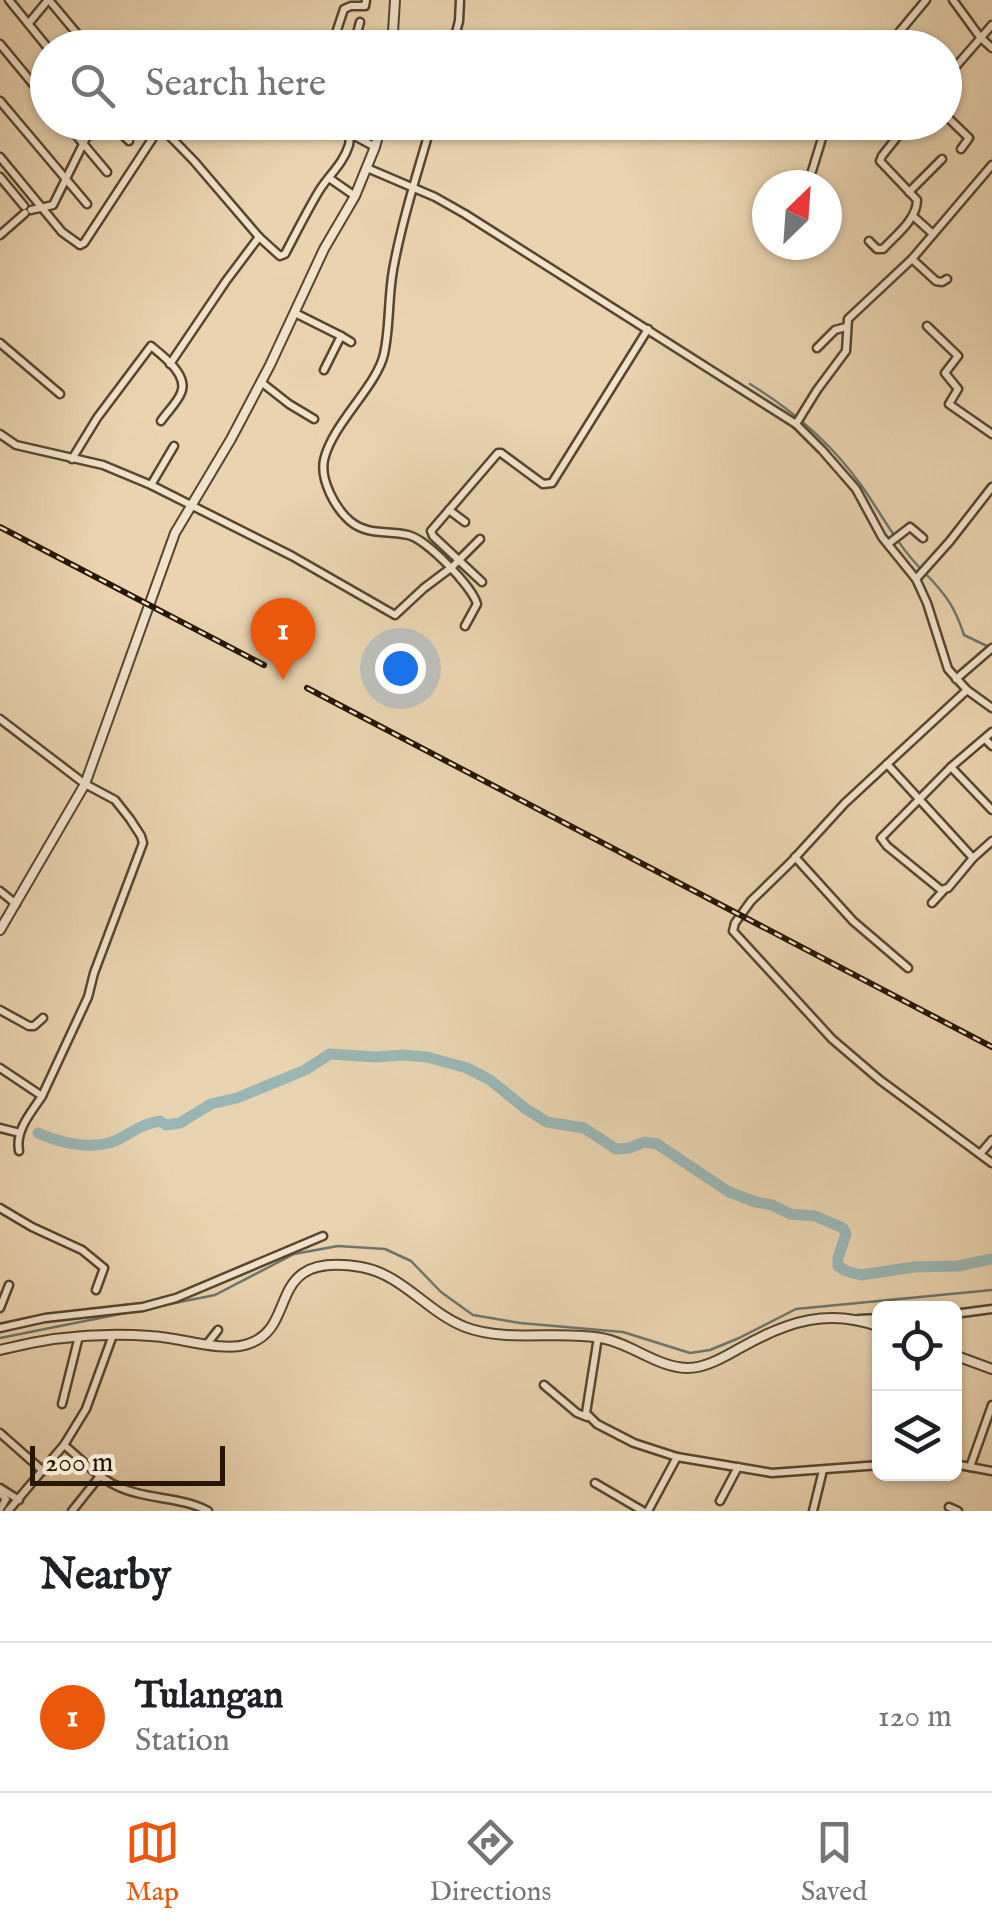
<!DOCTYPE html>
<html lang="en">
<head>
<meta charset="utf-8">
<style>
  body { margin:0; font-family:"IM FELL English",serif; background:#f6f6f6; color:#202124 }
  .controls { position:absolute; right:30px; bottom:30px; display:grid; overflow:hidden; border-radius:15px; box-shadow:0 2px 8px #0004 }
  .controls button { width:90px; height:90px; display:grid; place-items:center; padding:0; border:0; border-bottom:2px solid #e0e0e0; background:#fff; color:#202124; font:50px sans-serif }
  .compass { position:absolute; left:752px; top:170px; width:90px; height:90px; border-radius:50%; background:#fff; box-shadow:0 2px 8px #0004; rotate:25deg }
  .scale { position:absolute; left:30px; bottom:25px; width:195px; box-sizing:border-box; padding-left:10px; border:5px solid #261703; border-top:0; font-size:28px; line-height:35px; white-space:nowrap; color:#261703; -webkit-text-stroke:8px #f1e2cc; paint-order:stroke }
  .you { position:absolute; left:400px; top:668px; width:35px; height:35px; margin:-25px; border:8px solid #fff; border-radius:50%; background:#1a73e8; box-shadow:0 0 0 15px #1a73e833 }
  .badge { display:grid; place-items:center; width:65px; height:65px; border-radius:50%; background:#ea580c; color:#fff; font-size:32px; font-weight:700 }
  .pin { position:absolute; translate:-50% -82px; filter:drop-shadow(0 2px 5px #0008) }
  .pin::after { content:''; position:absolute; top:52px; width:35px; height:30px; background:inherit; clip-path:polygon(0 0,100% 0,50% 100%) }
  .list { margin:0; padding:0; list-style:none }
  h2 { display:flex; justify-content:space-between; align-items:center; height:130px; margin:0; padding:0 40px; font-size:42px }
  h2 small { font-size:32px; font-weight:400; color:#757577 }
  .list li { display:grid; grid-template-columns:65px 1fr auto; gap:30px; align-items:center; box-sizing:border-box; height:150px; padding:0 40px; border-top:2px solid #e0e0e0 }
  .list b { display:block; font-size:38px; white-space:nowrap }
  .list p { margin:0; font-size:32px; white-space:nowrap; color:#757577 }
  .list em { font-size:32px; font-style:normal; color:#757577 }
  .icon { flex:none; width:55px; height:55px; fill:none; stroke:currentColor; stroke-width:2; stroke-linecap:round; stroke-linejoin:round }
  .map { position:relative; flex:none; width:992px; height:1511px; overflow:hidden }
  .search { position:absolute; background:#fff; box-shadow:0 2px 8px #0004; left:30px; right:30px; top:30px; height:110px; display:flex; align-items:center; gap:25px; box-sizing:border-box; padding:0 35px; border-radius:55px; color:#757577; font-size:38px }
  .sheet { height:280px; background:#fff }
  nav { display:flex; justify-content:space-around; align-items:center; box-sizing:border-box; height:140px; border-top:2px solid #e0e0e0; background:#fff; font-size:28px; color:#757577 }
  nav a { display:grid; justify-items:center; gap:5px }
  nav .on { color:#ea580c }
  .map>svg:first-child { display:block }
  .lines { fill:none; stroke-linecap:round; stroke-linejoin:round }
  .stream { stroke:#6c766d; stroke-width:2.5 }
  .river { stroke:#9ab6b4; stroke-width:11 }
  .minor-casing { stroke:#57462e; stroke-width:11 }
  .tertiary-casing { stroke:#57462e; stroke-width:12 }
  .minor { stroke:#f1e2cc; stroke-width:6 }
  .tertiary { stroke:#f1e2cc; stroke-width:8 }
  .rail-casing { stroke:#261703; stroke-width:6 }
  .rail { stroke:#f1e2cc; stroke-width:2.5; stroke-dasharray:8; stroke-linecap:butt }
</style>
</head>
<body>
<div class="map">
<svg width="992" height="1511" viewBox="0 0 992 1511">
  <rect width="100%" height="100%" fill="#e9d3b0"/>
  <filter id="stains"><feTurbulence type="fractalNoise" baseFrequency=".002" numOctaves="4"/><feColorMatrix values="0 0 0 0 .2 0 0 0 0 .09 0 0 0 0 .02 0 0 0 .5 -.17"/></filter>
  <radialGradient id="worn" r=".72"><stop offset=".6" stop-color="#630" stop-opacity="0"/><stop offset="1" stop-color="#630" stop-opacity=".3"/></radialGradient>
  <g class="lines">
    <g class="stream">
      <path d="M750,384C794,411 831,443 861,485C881,513 896,543 920,568"/>
      <path d="M926,574C946,595 955,607 964,635L989,647"/>
      <polyline points="0,1338 215,1295 294,1254 338,1246 385,1249 411,1261 441,1292 473,1315 520,1323 623,1332 690,1353 710,1350 739,1338 796,1309 992,1290"/>
    </g>
    <path class="river" d="M38,1133C58,1142 86,1149 109,1143C127,1138 136,1125 160,1121L166,1125L180,1123L211,1104L237,1098L305,1070L330,1054L375,1057L403,1055L427,1057L467,1068L490,1080L526,1109L547,1122L584,1128L616,1149L629,1148L645,1142L657,1144L729,1192L756,1202L772,1205L790,1214L815,1216L843,1228L846,1234L838,1258V1266L846,1271L861,1275L914,1267L958,1266L992,1259"/>
    <g class="minor-casing">
      <g id="minor">
        <polyline points="9,0 48,48"/>
        <polyline points="49,0 89,48"/>
        <polyline points="953,0 980,37 992,48"/>
        <polyline points="29,23 48,0"/>
        <polyline points="0,44 48,102"/>
        <polyline points="331,48 344,9 351,6 365,6 366,0"/>
        <polyline points="353,48 360,22"/>
        <polyline points="452,48 459,21 460,0"/>
        <polyline points="886,48 926,0"/>
        <polyline points="944,80 992,25"/>
        <polyline points="0,101 87,204"/>
        <polyline points="944,114 969,138 961,149"/>
        <polyline points="65,122 107,172"/>
        <polyline points="110,122 129,141"/>
        <path d="M156,122L194,161L259,237L280,256L285,254C296,233 307,211 319,191C329,175 343,164 349,145C351,136 348,131 348,122"/>
        <path d="M432,122C418,171 402,220 393,270C388,298 390,327 384,354C377,386 332,424 324,460C320,480 335,508 350,521C368,536 387,530 408,535C426,539 472,586 477,604L465,626"/>
        <polyline points="851,122 860,130"/>
        <polyline points="351,134 375,147"/>
        <polyline points="0,157 62,232 80,245 84,243 160,127"/>
        <polyline points="992,165 912,259 848,319 846,351 817,390 796,424 822,450 856,489 882,537 916,579 950,541 992,487"/>
        <polyline points="367,168 435,197 465,214 796,424"/>
        <polyline points="812,171 827,122"/>
        <polyline points="0,177 24,206"/>
        <polyline points="329,178 355,196"/>
        <polyline points="909,192 942,159"/>
        <polyline points="31,210 53,205 94,122"/>
        <polyline points="913,216 933,234"/>
        <polyline points="0,235 25,213"/>
        <path d="M869,241L877,249H883C896,235 917,219 917,200L880,161L882,156L909,122"/>
        <polyline points="912,259 936,281 942,282 947,279"/>
        <polyline points="295,313 341,336 324,370"/>
        <polyline points="927,326 958,356 945,373 958,389 949,404 992,434"/>
        <polyline points="341,336 351,342"/>
        <polyline points="0,343 60,394"/>
        <polyline points="817,348 835,330 846,327"/>
        <polyline points="170,364 226,281 259,237"/>
        <polyline points="261,382 289,404 314,419"/>
        <polyline points="0,434 16,445 103,465 151,485 292,556 395,615 424,588 452,567 480,539"/>
        <path d="M72,459L97,418L151,346C163,356 189,375 181,393C177,403 167,412 161,421"/>
        <polyline points="151,485 174,446"/>
        <polyline points="449,510 465,522"/>
        <polyline points="888,544 910,527 923,538"/>
        <polyline points="916,579 927,603 948,669 967,690 992,708"/>
        <polyline points="482,582 433,536 431,531 498,453 501,453 543,484 552,483 648,329"/>
        <polyline points="956,679 992,648"/>
        <polyline points="967,690 845,803 791,862 751,901 735,923 733,931 832,1039 880,1080 992,1163"/>
        <polyline points="0,719 85,784 115,800 130,819 141,836 143,843 94,973 88,997 42,1096 0,1068"/>
        <polyline points="985,739 992,746"/>
        <polyline points="887,764 973,858 992,841"/>
        <polyline points="951,767 992,810"/>
        <polyline points="795,857 853,921 908,968"/>
        <polyline points="973,858 948,888 941,890 887,846 881,838 951,767 992,732"/>
        <polyline points="0,891 16,904"/>
        <polyline points="932,903 943,891"/>
        <polyline points="0,1010 29,1026 34,1026 43,1018"/>
        <polyline points="0,1128 20,1133"/>
        <path d="M19,1151C15,1130 31,1113 42,1096"/>
        <polyline points="980,1154 992,1140"/>
        <polyline points="0,1208 32,1227 82,1250 104,1268 96,1290"/>
        <polyline points="0,1308 9,1285"/>
        <polyline points="954,1314 992,1309"/>
        <polyline points="859,1319 880,1318"/>
        <polyline points="0,1328 45,1318 143,1307 176,1298 323,1236"/>
        <polyline points="598,1337 586,1413 597,1424 634,1443 677,1457 772,1473 880,1465"/>
        <polyline points="207,1344 218,1330"/>
        <polyline points="544,1385 577,1413 587,1417"/>
        <polyline points="62,1404 79,1336"/>
        <polyline points="0,1433 43,1471"/>
        <path d="M64,1445C80,1458 96,1476 115,1485C144,1500 180,1496 208,1511"/>
        <polyline points="954,1464 992,1471"/>
        <polyline points="970,1467 992,1405"/>
        <polyline points="595,1483 643,1511"/>
        <polyline points="0,1488 19,1500"/>
        <polyline points="0,1493 6,1499 0,1509"/>
        <polyline points="720,1501 738,1467"/>
        <polyline points="949,1507 958,1511"/>
        <polyline points="8,1511 64,1445 86,1409 113,1335"/>
        <polyline points="72,1511 100,1476"/>
        <polyline points="648,1511 677,1457"/>
        <polyline points="813,1511 823,1470"/>
      </g>
    </g>
    <g class="tertiary-casing">
      <g id="tertiary">
        <polyline points="392,48 395,0"/>
        <polyline points="0,930 85,784 175,533 231,439 270,365 324,249 355,196 375,147 382,122"/>
        <path d="M0,1350C49,1337 100,1332 151,1336C179,1337 222,1353 248,1344C301,1327 262,1251 361,1267C402,1274 427,1312 465,1327C508,1343 557,1330 601,1338C631,1343 656,1367 687,1368C707,1368 725,1356 742,1347C788,1321 829,1308 880,1327"/>
        <polyline points="954,1355 992,1369"/>
      </g>
    </g>
    <use href="#minor" class="minor"/>
    <use href="#tertiary" class="tertiary"/>
    <g class="rail-casing">
      <g id="rail">
        <polyline points="0,527 264,665"/>
        <polyline points="307,688 992,1047"/>
      </g>
    </g>
    <use href="#rail" class="rail"/>
  </g>
  <rect width="100%" height="100%" filter="url(#stains)"/>
  <rect width="100%" height="100%" fill="url(#worn)"/>
</svg>
<div class="controls">
<button><svg class="icon" aria-label="locate" viewBox="0 0 24 24"><circle cx="12" cy="12" r="6"/><path d="M12 2v4M12 18v4M2 12h4M18 12h4"/></svg></button>
<button><svg class="icon" aria-label="layers" viewBox="0 0 24 24"><path d="M12 4l9 5-9 5-9-5zM3 14l9 5 9-5"/></svg></button>
</div>
<svg class="compass" viewBox="-18 -18 36 36"><path d="M0-13l5 13h-10z" fill="#e53935"/><path d="M0 13l5-13h-10z" fill="#757577"/></svg>
<div class="scale">200 m</div>
<div class="you"></div>
<div class="pin badge" style="left:283px;top:680px">1</div>
<div class="search"><svg class="icon" aria-label="search" viewBox="0 0 24 24"><circle cx="10" cy="10" r="6"/><path d="M15 15l6 6"/></svg>Search here</div>
</div>
<section class="sheet">
<h2>Nearby<small></small></h2>
<ul class="list">
<li><span class="badge">1</span><div><b>Tulangan</b><p>Station</p></div><em>120 m</em></li>
</ul>
</section>
<nav>
<a class="on"><svg class="icon" aria-label="map" viewBox="0 0 24 24"><path d="M3 6l6-2 6 2 6-2v14l-6 2-6-2-6 2zM9 4v14M15 6v14"/></svg>Map</a>
<a><svg class="icon" aria-label="directions" viewBox="0 0 24 24"><path d="M12 3l9 9-9 9-9-9zM9 14v-3h6M13 9l2 2-2 2"/></svg>Directions</a>
<a><svg class="icon" aria-label="saved" viewBox="0 0 24 24"><path d="M7 4h10v16l-5-4-5 4z"/></svg>Saved</a>
</nav>
</body>
</html>
